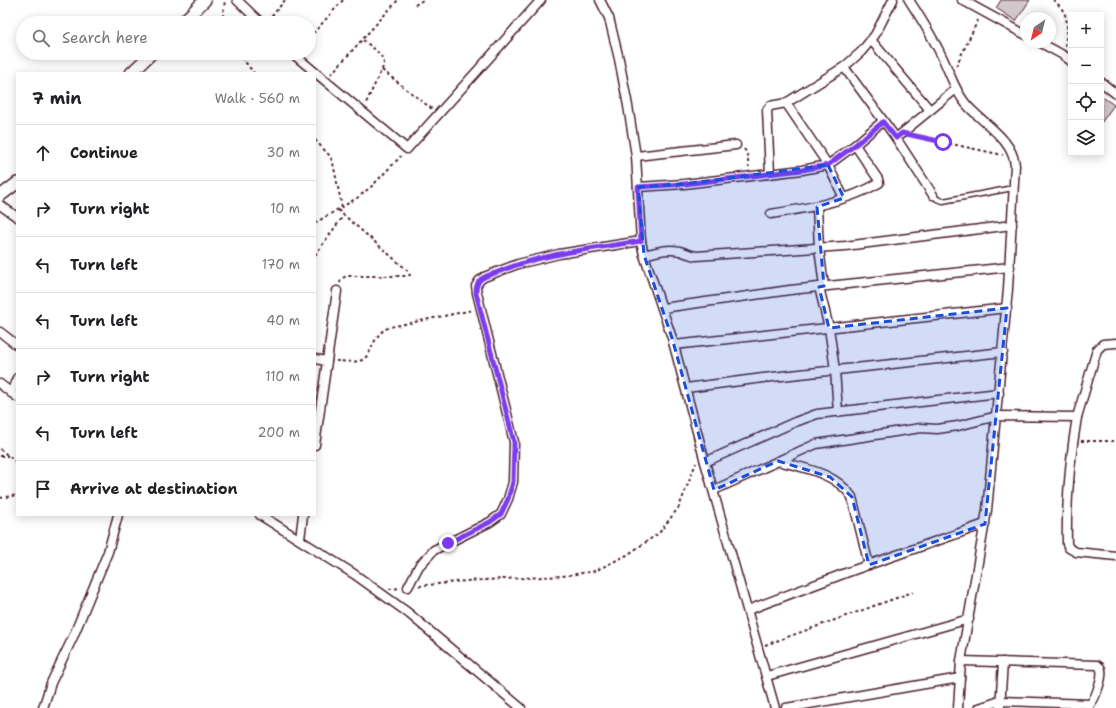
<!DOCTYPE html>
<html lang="en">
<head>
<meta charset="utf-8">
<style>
  body { margin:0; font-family:"Shantell Sans",sans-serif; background:#f6f6f6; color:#202124 }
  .controls { position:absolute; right:12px; top:12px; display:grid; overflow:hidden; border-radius:0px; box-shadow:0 2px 10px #0003 }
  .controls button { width:36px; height:36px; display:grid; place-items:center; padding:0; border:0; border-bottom:1px solid #e0e0e0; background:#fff; color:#202124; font:20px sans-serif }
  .compass { position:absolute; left:1020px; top:12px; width:36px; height:36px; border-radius:50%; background:#fff; box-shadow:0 2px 10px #0003; rotate:215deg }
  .stop { position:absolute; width:12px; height:12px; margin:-9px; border:3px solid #7c3aed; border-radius:50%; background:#fff }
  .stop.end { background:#7c3aed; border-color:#fff; box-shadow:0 1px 4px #0008 }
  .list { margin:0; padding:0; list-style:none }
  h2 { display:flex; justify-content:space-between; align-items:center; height:52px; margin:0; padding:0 16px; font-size:17px }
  h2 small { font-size:13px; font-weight:400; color:#757577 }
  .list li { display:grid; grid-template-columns:26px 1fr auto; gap:12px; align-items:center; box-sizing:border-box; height:56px; padding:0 16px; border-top:1px solid #e0e0e0 }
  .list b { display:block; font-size:15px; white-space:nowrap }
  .list em { font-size:13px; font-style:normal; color:#757577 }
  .icon { flex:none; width:22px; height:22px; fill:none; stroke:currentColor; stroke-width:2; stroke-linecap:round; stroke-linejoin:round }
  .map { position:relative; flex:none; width:1116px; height:708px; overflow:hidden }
  .search { position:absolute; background:#fff; box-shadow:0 2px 10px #0003; left:16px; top:16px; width:300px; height:44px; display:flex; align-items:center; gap:10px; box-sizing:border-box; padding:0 14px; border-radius:22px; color:#757577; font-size:15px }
  .panel { position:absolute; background:#fff; box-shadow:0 2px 10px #0003; left:16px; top:72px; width:300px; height:444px; border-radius:0px }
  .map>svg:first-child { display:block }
  .building { fill:#d2c7cb; stroke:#4a1f2b }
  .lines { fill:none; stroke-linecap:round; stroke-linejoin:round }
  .lane-casing { stroke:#4a1f2b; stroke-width:7 }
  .street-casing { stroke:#4a1f2b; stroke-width:11 }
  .secondary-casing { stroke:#4a1f2b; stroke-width:14 }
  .path { stroke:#4a1f2b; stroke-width:2; stroke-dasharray:3 3; stroke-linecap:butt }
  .lane { stroke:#fff; stroke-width:4 }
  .street { stroke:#fff; stroke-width:8 }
  .secondary { stroke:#fff; stroke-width:11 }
  .route { stroke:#7c3aed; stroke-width:5 }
  .marked { fill:#1d4ed8; fill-opacity:0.2; stroke:#1d4ed8; stroke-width:3; stroke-dasharray:8 5; stroke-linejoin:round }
</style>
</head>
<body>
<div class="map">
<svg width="1116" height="708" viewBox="0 0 1116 708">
  <rect width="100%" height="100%" fill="#fff"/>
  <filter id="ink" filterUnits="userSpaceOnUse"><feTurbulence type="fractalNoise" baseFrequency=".025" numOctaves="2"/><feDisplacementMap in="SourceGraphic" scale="8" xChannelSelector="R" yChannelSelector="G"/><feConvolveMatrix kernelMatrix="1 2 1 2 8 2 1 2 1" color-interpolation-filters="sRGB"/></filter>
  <g filter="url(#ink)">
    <g class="building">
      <polygon points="1001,0 1030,0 1016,21 996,8"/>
      <polygon points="1101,96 1114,105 1101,123"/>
    </g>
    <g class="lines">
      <g class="lane-casing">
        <polyline id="lane" points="933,195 937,199 943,201 1013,188"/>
      </g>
      <g class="street-casing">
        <g id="street">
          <polyline points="237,0 261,23"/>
          <polyline points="600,0 609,18 619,59 628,106 636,156 641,241 644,255 672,338 705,462 775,708"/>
          <polyline points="893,0 875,35 861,52 844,67 896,138 933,195"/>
          <path d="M909,0C922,20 934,39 944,61C951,76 955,91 966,104C982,123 1012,138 1015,165L1008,289L987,510L961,661L958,708"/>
          <polyline points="962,0 1026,35"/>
          <polyline points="871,40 930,110"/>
          <polyline points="1039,42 1063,55 1071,61"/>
          <polyline points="292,53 407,149 541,0"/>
          <polyline points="844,67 786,103 828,165 844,198"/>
          <polyline points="1101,82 1116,94"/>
          <polyline points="896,138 956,89"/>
          <polyline points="636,156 736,145"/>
          <polyline points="770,174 767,110 770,106 786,103"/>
          <polyline points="638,187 684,184 802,170 828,165 855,145 883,121"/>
          <polyline points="0,205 17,217"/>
          <polyline points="817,207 819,248 824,286"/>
          <path d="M771,214C808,208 846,202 879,183L878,179L855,145"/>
          <path d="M644,255C656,252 667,248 680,251C686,253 690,255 696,256L845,246L1012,225"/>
          <polyline points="819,287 829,328 835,370 838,412"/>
          <polyline points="663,308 790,290 1010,267"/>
          <polyline points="0,332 17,345"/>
          <polyline points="674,345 1007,308"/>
          <polyline points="315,359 327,361"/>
          <polyline points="0,384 17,397"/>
          <polyline points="686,388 763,378 1003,352"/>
          <polyline points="11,393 17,378"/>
          <path d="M1077,417C1070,459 1066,501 1067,544L1069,548L1076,552L1116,556"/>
          <polyline points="315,445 337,291"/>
          <path d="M778,461C804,468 836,473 852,497L869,565"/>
          <polyline points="705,462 795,422 817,414 999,393"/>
          <polyline points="714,490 816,444 921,428 937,429 958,426 997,416 1077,417 1097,350 1103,344 1116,343"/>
          <polyline points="260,515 354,574 407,612 521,708"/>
          <polyline points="300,539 303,515"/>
          <polyline points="408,587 419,566 434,550 490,522 501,514 508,499 513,482 514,442 477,293 476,286 479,281 484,277 518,264 559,254 641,241"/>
          <polyline points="748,610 851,571 985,524"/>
          <path d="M961,661L1097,665C1100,667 1101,667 1101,670C1103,677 1095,700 1090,704"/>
          <polyline points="767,676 969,619"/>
          <polyline points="43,708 51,683 73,637 108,552 118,515"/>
          <polyline points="786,708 960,678"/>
          <polyline points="979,708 1000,701 1090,704 1089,708"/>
          <polyline points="1000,708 1003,662"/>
        </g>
      </g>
      <g class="secondary-casing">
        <g id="secondary">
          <polyline points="182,23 205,0"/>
          <polyline points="131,73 152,53"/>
          <polyline points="0,196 17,183"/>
        </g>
      </g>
      <g class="path">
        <path d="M1053,0C1070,13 1068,26 1065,46"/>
        <polyline points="415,5 423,0"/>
        <polyline points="268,21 285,0"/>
        <polyline points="225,23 223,15 225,0"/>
        <polyline points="309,38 343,0"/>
        <path d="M363,40C370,46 384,54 384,65L366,103"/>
        <polyline points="238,53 254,73"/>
        <polyline points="956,66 979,18"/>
        <polyline points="382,70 432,109"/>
        <polyline points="331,74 398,0"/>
        <polyline points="914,136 1003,155"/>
        <polyline points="315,140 330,156 333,163 342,207"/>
        <polyline points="744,149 747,153 749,167"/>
        <polyline points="338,210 407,270 410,275 405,276 346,276 343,278 339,284"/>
        <polyline points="315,223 357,198 372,186 401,156"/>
        <polyline points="315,255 344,215"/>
        <path d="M336,361C344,361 355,363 362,360C374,354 371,334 390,327L473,310"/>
        <polyline points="1081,441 1116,441"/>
        <polyline points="0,449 17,463"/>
        <polyline points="0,456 8,456"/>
        <polyline points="0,498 17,495"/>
        <polyline points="419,586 465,581 563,576 595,571 627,555 659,533 679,507 696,463"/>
        <polyline points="389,589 401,588"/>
        <polyline points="765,645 913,592"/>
      </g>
      <use href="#lane" class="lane"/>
      <use href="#street" class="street"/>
      <use href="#secondary" class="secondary"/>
    </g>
  </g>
  <g class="lines" filter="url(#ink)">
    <path class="route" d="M448,543L490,522L501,514L508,499L513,482L514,442L476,293C476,289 476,285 479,281C483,276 492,274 498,272C543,253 593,249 641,241L638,187L684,184L802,170L828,165L855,145L883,122L896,138L902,133L943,142"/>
  </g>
  <path class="marked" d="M828,165L844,198L817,207L824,286L819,287L829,328L1007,308L985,524L869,565L852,497L830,477L778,461L714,490L672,338L644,255L638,187L684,184Z"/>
</svg>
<div class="controls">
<button>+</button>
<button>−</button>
<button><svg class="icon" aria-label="locate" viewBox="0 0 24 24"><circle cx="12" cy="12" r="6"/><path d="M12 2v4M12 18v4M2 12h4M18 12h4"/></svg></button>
<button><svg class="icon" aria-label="layers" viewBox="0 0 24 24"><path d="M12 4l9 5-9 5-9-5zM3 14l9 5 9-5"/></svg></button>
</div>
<svg class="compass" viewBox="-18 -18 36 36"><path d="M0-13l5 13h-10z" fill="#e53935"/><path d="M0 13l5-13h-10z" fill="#757577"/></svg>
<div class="stop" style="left:943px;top:142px"></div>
<div class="stop end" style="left:448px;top:543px"></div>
<div class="search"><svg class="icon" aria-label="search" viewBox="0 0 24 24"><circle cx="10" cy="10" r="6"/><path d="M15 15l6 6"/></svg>Search here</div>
<section class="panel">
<h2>7 min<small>Walk · 560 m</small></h2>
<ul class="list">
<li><svg class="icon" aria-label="ahead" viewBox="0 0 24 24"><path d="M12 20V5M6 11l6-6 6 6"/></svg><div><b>Continue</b></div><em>30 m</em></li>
<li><svg class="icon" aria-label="right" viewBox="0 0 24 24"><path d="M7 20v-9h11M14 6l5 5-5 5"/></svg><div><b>Turn right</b></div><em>10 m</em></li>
<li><svg class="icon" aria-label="left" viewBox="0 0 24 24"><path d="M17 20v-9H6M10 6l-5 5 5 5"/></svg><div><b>Turn left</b></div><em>170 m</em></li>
<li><svg class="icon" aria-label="left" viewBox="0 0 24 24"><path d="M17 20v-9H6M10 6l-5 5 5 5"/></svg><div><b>Turn left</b></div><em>40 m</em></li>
<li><svg class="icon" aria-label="right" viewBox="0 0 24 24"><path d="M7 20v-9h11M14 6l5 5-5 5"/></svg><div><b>Turn right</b></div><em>110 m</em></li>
<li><svg class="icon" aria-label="left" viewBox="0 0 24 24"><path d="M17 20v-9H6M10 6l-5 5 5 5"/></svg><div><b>Turn left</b></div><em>200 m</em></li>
<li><svg class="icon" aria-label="arrive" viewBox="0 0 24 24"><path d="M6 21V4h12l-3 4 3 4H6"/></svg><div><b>Arrive at destination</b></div></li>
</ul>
</section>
</div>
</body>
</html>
